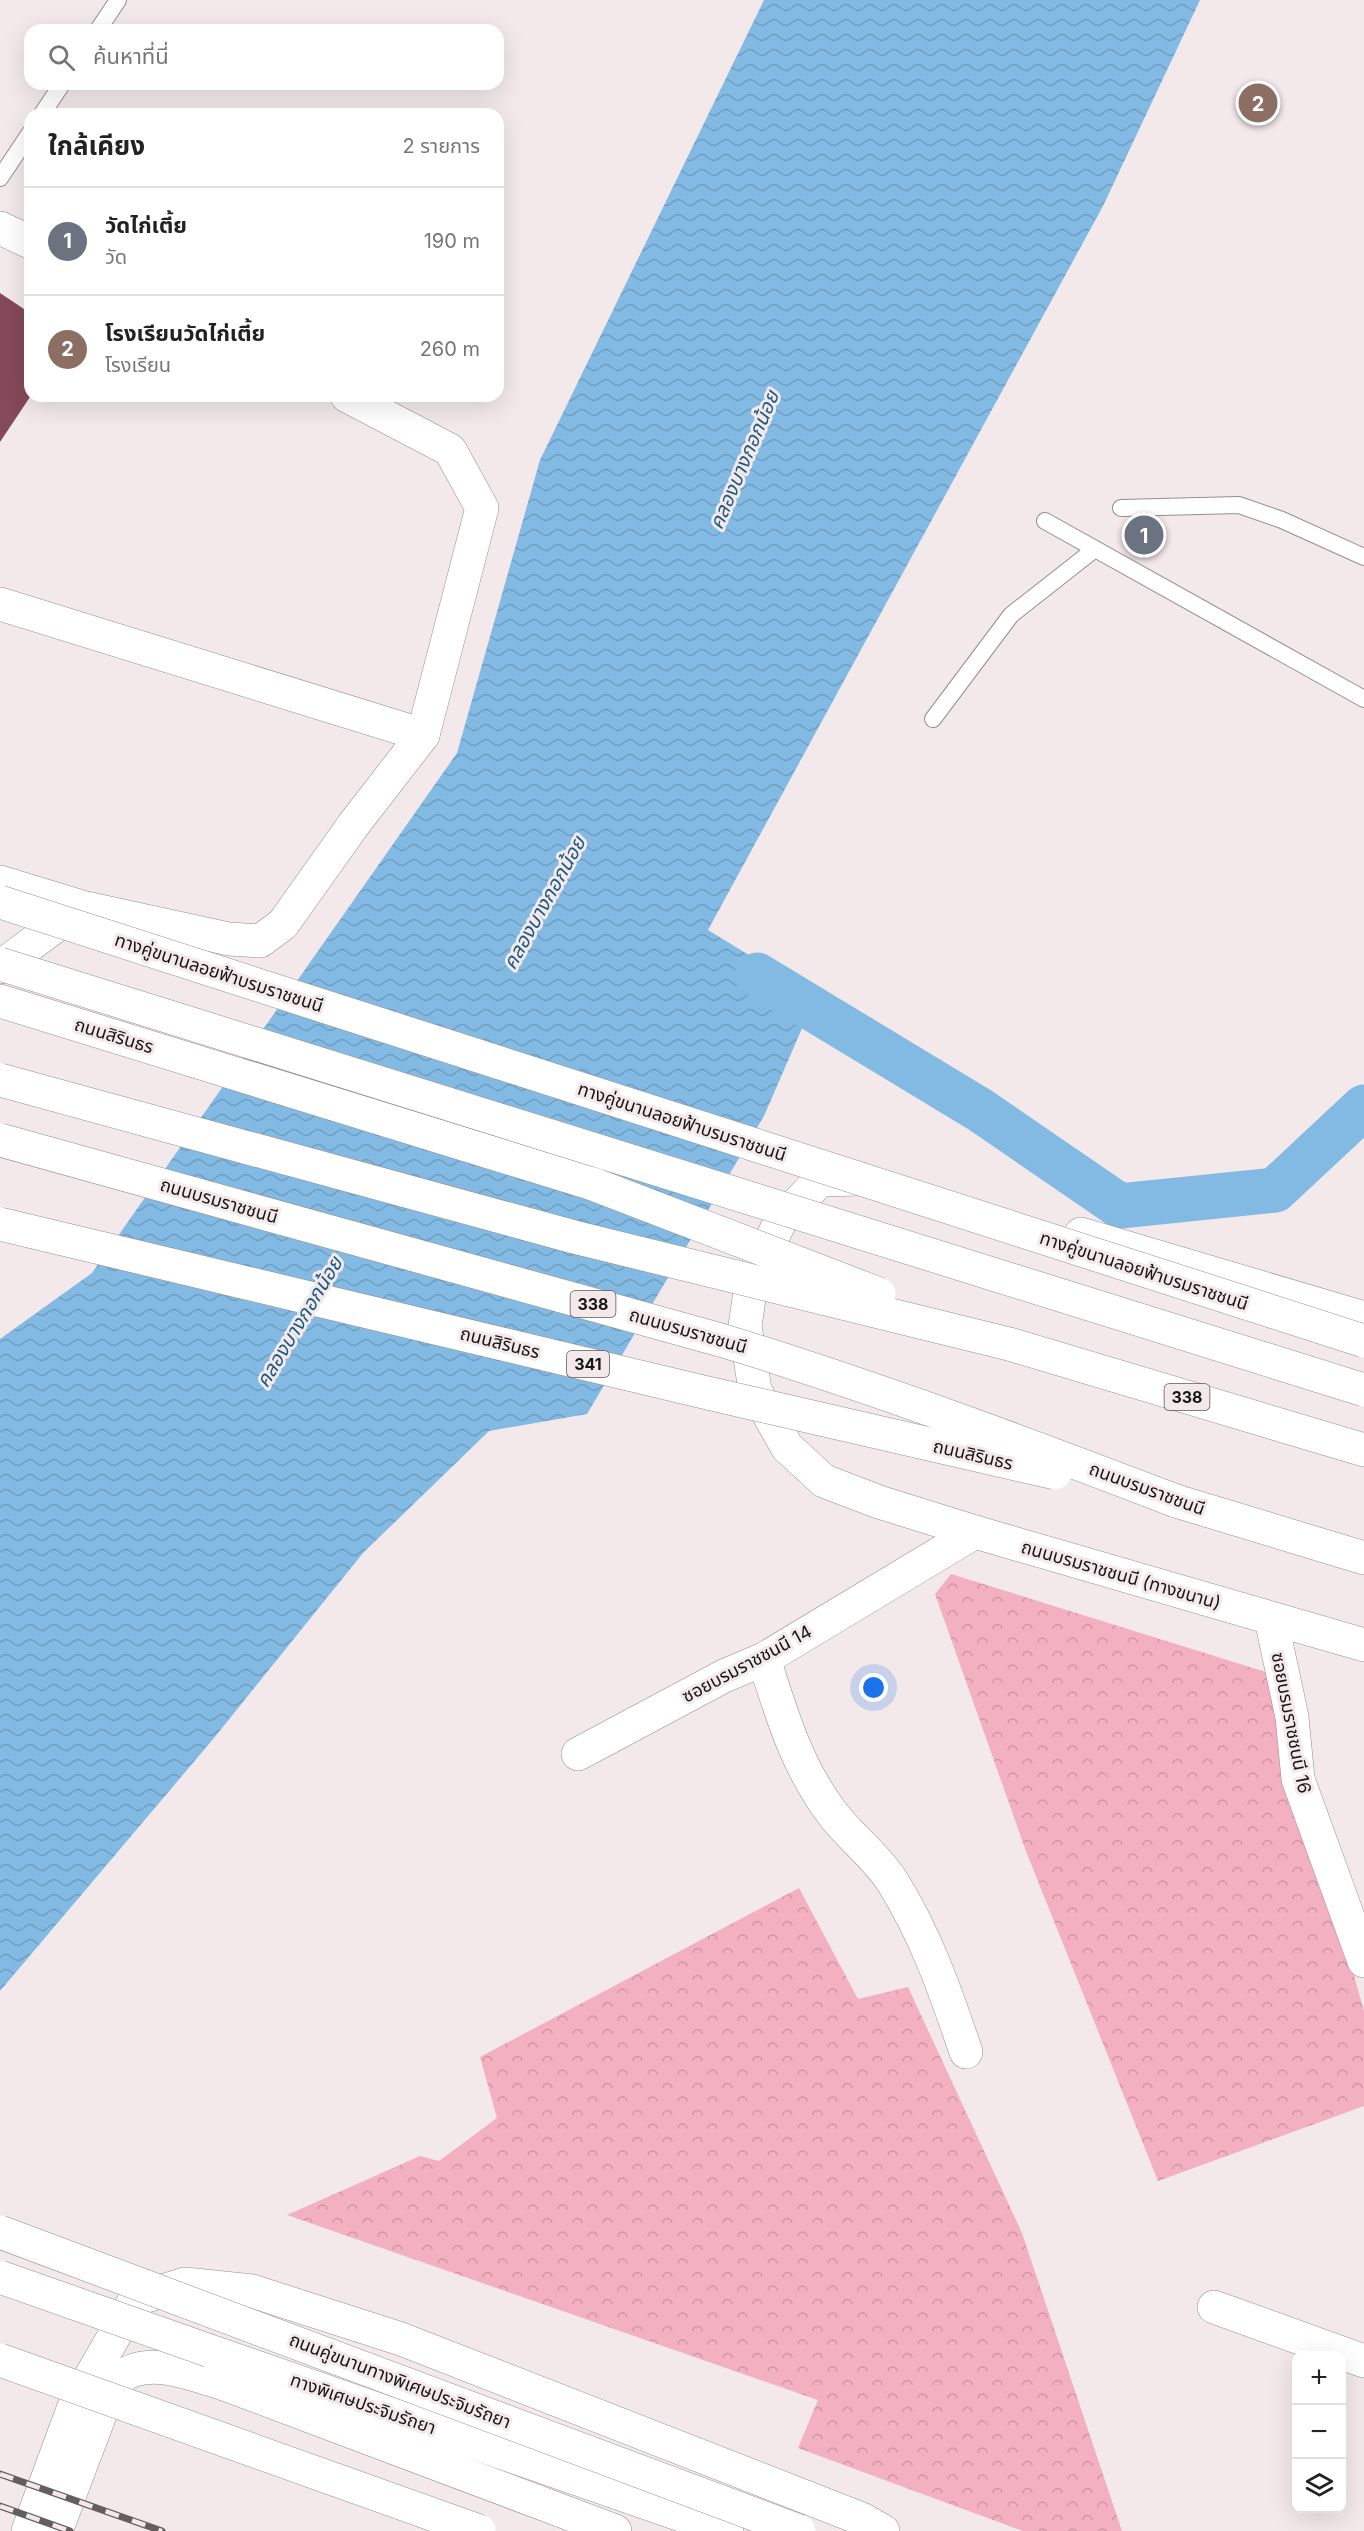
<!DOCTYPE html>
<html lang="th">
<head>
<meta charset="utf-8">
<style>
  body { margin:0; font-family:Inter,"Noto Sans Thai",sans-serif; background:#f6f6f6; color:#222 }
  .controls { position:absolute; right:18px; bottom:18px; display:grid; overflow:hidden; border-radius:12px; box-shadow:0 6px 24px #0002 }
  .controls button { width:54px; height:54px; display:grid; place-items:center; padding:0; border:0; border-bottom:2px solid #e0e0e0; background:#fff; color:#222; font:30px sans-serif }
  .you { position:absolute; left:874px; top:1688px; width:21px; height:21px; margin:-15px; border:4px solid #fff; border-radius:50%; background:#1a73e8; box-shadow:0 0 0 9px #1a73e833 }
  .badge { display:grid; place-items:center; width:39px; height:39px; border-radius:50%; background:#111827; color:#fff; font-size:20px; font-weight:700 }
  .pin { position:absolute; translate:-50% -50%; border:3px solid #fff; box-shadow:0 2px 6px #0006 }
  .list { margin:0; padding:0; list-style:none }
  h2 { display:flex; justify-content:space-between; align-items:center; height:78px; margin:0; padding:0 24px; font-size:26px }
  h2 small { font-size:20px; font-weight:400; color:#767676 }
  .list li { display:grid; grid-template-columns:39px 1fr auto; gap:18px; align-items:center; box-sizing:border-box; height:108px; padding:0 24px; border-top:2px solid #e0e0e0 }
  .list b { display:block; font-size:22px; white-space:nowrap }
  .list p { margin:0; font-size:20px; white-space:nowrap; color:#767676 }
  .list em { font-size:20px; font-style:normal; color:#767676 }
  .icon { flex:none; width:33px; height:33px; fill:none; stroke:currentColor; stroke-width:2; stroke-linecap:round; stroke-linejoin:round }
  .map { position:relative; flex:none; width:1364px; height:2531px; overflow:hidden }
  .search { position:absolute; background:#fff; box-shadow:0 6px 24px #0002; left:24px; top:24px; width:480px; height:66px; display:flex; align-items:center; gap:15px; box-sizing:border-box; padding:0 21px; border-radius:18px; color:#767676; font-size:22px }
  .panel { position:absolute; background:#fff; box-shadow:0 6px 24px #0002; left:24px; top:108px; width:480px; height:294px; border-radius:18px }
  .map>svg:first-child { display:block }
  .forest { fill:url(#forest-crowns) }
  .water { fill:url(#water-waves) }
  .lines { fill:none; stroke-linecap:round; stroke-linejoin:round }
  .canal { stroke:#82bae3; stroke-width:45 }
  .building { fill:#84495a }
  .lane-casing { stroke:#968d8f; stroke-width:18 }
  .street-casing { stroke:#968d8f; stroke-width:34 }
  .secondary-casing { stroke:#968d8f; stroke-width:34 }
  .primary-casing { stroke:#968d8f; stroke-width:34 }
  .highway-casing { stroke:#968d8f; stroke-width:34 }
  .lane { stroke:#fff; stroke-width:16 }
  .street { stroke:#fff; stroke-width:33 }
  .secondary { stroke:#fff; stroke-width:33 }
  .primary { stroke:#fff; stroke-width:33 }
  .highway { stroke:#fff; stroke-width:33 }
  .rail-casing { stroke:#635e5f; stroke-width:7 }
  .rail { stroke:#f3e9eb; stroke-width:4.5; stroke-dasharray:14; stroke-linecap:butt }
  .secondary-bridge-casing { stroke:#968d8f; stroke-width:34; stroke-linecap:butt }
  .primary-bridge-casing { stroke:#968d8f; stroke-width:34; stroke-linecap:butt }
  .highway-bridge-casing { stroke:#968d8f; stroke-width:34; stroke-linecap:butt }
  .secondary-bridge { stroke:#fff; stroke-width:33 }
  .primary-bridge { stroke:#fff; stroke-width:33 }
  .highway-bridge { stroke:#fff; stroke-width:33 }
  .labels { text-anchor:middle; stroke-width:6; stroke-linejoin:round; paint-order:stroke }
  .shield { fill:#f3e9eb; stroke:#5a5556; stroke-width:1.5 }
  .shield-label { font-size:16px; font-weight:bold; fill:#181516 }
  .street-label { font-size:18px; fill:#181516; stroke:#f3e9eb }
  .water-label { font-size:20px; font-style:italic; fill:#195a81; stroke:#f3e9eb }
</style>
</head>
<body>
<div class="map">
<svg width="1364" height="2531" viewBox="0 0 1364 2531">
  <defs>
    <pattern id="forest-crowns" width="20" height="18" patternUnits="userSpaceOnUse" patternTransform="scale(1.5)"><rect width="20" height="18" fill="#f3b0c1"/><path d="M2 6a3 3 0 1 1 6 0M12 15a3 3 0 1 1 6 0" fill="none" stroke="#d096a5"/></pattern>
    <pattern id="water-waves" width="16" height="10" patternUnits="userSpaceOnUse" patternTransform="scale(1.5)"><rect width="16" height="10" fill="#82bae3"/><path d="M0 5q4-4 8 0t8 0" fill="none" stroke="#709fc2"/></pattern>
  </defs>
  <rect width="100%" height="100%" fill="#f3e9eb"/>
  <g class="forest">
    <polygon points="951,1574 1269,1673 1364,2011 1364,2106 1158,2181 1027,1854 935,1594"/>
    <polygon points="799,1888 858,1999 908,1987 1022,2233 1122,2531 1023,2531 798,2448 818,2400 287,2215 420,2156 439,2161 497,2118 480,2057"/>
  </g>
  <polygon class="water" points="764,0 1200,0 1103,206 708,930 816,996 764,1116 587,1414 489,1431 363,1553 214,1738 0,1991 0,1339 92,1273 457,753 540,460"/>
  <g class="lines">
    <polyline class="canal" points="757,975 980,1110 1120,1206 1275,1190 1364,1107"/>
  </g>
  <polygon class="building" points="0,293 30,313 30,397 0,442"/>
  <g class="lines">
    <g class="lane-casing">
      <g id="lane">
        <polyline points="98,30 118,0"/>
        <polyline points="42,114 62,84"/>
        <polyline points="0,178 30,133"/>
        <polyline points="1121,508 1239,505 1282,520 1364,557"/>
        <polyline points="1045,521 1364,699"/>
        <polyline points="933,719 1011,615 1095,549"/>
      </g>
    </g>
    <g class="street-casing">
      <g id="street">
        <polyline points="0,228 30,242"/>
        <polyline points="0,604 423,735"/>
        <polyline points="0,882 82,907 229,939 260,941 283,924 354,824 423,735 482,508 450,450 347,396"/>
        <polyline points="0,967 80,908"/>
        <polyline points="1271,1619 1292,1717 1298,1779 1364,1961"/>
        <path d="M764,1659C781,1713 797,1767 832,1813C850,1837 875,1855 892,1881C926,1935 946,1993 966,2052"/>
        <polyline points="578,1754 724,1676 764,1659 975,1532"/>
        <polyline points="1214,2307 1364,2361"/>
      </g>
    </g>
    <g class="secondary-casing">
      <g id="secondary">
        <polyline points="861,1179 820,1180 781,1220 752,1279 745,1326 755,1390 787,1447 824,1481 879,1502 975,1532 1364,1645"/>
        <polyline points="1081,1234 1364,1318"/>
        <polyline points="28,2531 75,2404 133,2303 143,2297 185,2284 252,2291 401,2339 862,2519 883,2531"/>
        <path d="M56,2531L109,2391C112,2387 116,2380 121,2377C150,2355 197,2376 227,2385L615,2531"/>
      </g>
    </g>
    <g class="primary-casing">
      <g id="primary">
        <polyline points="0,1001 593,1184"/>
        <polyline points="1009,1344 1364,1450"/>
        <polyline points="1176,1501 1364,1558"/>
      </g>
    </g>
    <g class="highway-casing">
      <polyline id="highway" points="210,2351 727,2531"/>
    </g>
    <use href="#lane" class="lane"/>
    <use href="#street" class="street"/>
    <use href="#secondary" class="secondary"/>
    <use href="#primary" class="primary"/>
    <use href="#highway" class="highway"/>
    <g class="rail-casing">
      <g id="rail">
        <polyline points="0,2474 162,2531"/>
        <polyline points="0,2506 70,2531"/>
      </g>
    </g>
    <use href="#rail" class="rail"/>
    <g class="secondary-bridge-casing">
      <polyline id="secondary-bridge" points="0,2232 799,2531"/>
    </g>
    <g class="primary-bridge-casing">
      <g id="primary-bridge">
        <polyline points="0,902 1364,1341"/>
        <polyline points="0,964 1364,1390"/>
        <polyline points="0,1080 574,1237 1009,1344"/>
        <path d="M0,1140L724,1341C877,1388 1027,1444 1176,1501"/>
        <polyline points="593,1184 879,1294"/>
        <polyline points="0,1224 699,1391 1055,1473"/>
      </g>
    </g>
    <g class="highway-bridge-casing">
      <g id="highway-bridge">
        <polyline points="0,2277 210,2351"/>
        <polyline points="0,2360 479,2531"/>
      </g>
    </g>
    <use href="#secondary-bridge" class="secondary-bridge"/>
    <use href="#primary-bridge" class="primary-bridge"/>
    <use href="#highway-bridge" class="highway-bridge"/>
  </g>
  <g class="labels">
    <g class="shield">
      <rect x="570.5" y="1291" width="45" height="26" rx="4.5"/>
      <rect x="567" y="1351" width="42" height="26" rx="4.5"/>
      <rect x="1164.5" y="1384" width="45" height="26" rx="4.5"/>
    </g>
    <g class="shield-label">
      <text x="593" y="1310">338</text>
      <text x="588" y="1370">341</text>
      <text x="1187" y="1403">338</text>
    </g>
    <g class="street-label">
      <text transform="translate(219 973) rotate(18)" y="6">ทางคู่ขนานลอยฟ้าบรมราชชนนี</text>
      <text transform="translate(114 1036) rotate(17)" y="6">ถนนสิรินธร</text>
      <text transform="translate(682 1122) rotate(18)" y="6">ทางคู่ขนานลอยฟ้าบรมราชชนนี</text>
      <text transform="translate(219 1201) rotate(16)" y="6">ถนนบรมราชชนนี</text>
      <text transform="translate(1144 1271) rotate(18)" y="6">ทางคู่ขนานลอยฟ้าบรมราชชนนี</text>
      <text transform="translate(688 1331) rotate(16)" y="6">ถนนบรมราชชนนี</text>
      <text transform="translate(500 1343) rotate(14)" y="6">ถนนสิรินธร</text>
      <text transform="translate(973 1455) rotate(13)" y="6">ถนนสิรินธร</text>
      <text transform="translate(1147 1489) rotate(20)" y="6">ถนนบรมราชชนนี</text>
      <text transform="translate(1121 1575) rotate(16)" y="6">ถนนบรมราชชนนี (ทางขนาน)</text>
      <text transform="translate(747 1664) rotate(-28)" y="6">ซอยบรมราชชนนี 14</text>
      <text transform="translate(1291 1723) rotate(79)" y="6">ซอยบรมราชชนนี 16</text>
      <text transform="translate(400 2381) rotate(21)" y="6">ถนนคู่ขนานทางพิเศษประจิมรัถยา</text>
      <text transform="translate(363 2404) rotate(19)" y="6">ทางพิเศษประจิมรัถยา</text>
    </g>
    <g class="water-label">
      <text transform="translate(744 460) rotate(-67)" y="7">คลองบางกอกน้อย</text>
      <text transform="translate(544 903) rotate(-61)" y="7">คลองบางกอกน้อย</text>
      <text transform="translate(299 1322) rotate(-59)" y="7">คลองบางกอกน้อย</text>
    </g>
  </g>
</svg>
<div class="controls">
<button>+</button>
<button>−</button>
<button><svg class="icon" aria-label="layers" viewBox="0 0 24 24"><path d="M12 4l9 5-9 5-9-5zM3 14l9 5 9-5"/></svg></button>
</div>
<div class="you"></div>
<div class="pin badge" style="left:1144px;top:535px;background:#6b7280">1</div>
<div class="pin badge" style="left:1258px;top:103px;background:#8d6e63">2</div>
<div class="search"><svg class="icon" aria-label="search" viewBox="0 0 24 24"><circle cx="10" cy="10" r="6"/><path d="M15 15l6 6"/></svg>ค้นหาที่นี่</div>
<section class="panel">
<h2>ใกล้เคียง<small>2 รายการ</small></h2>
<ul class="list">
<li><span class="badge" style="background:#6b7280">1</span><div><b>วัดไก่เตี้ย</b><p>วัด</p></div><em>190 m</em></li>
<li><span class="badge" style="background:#8d6e63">2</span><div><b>โรงเรียนวัดไก่เตี้ย</b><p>โรงเรียน</p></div><em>260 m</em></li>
</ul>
</section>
</div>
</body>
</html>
